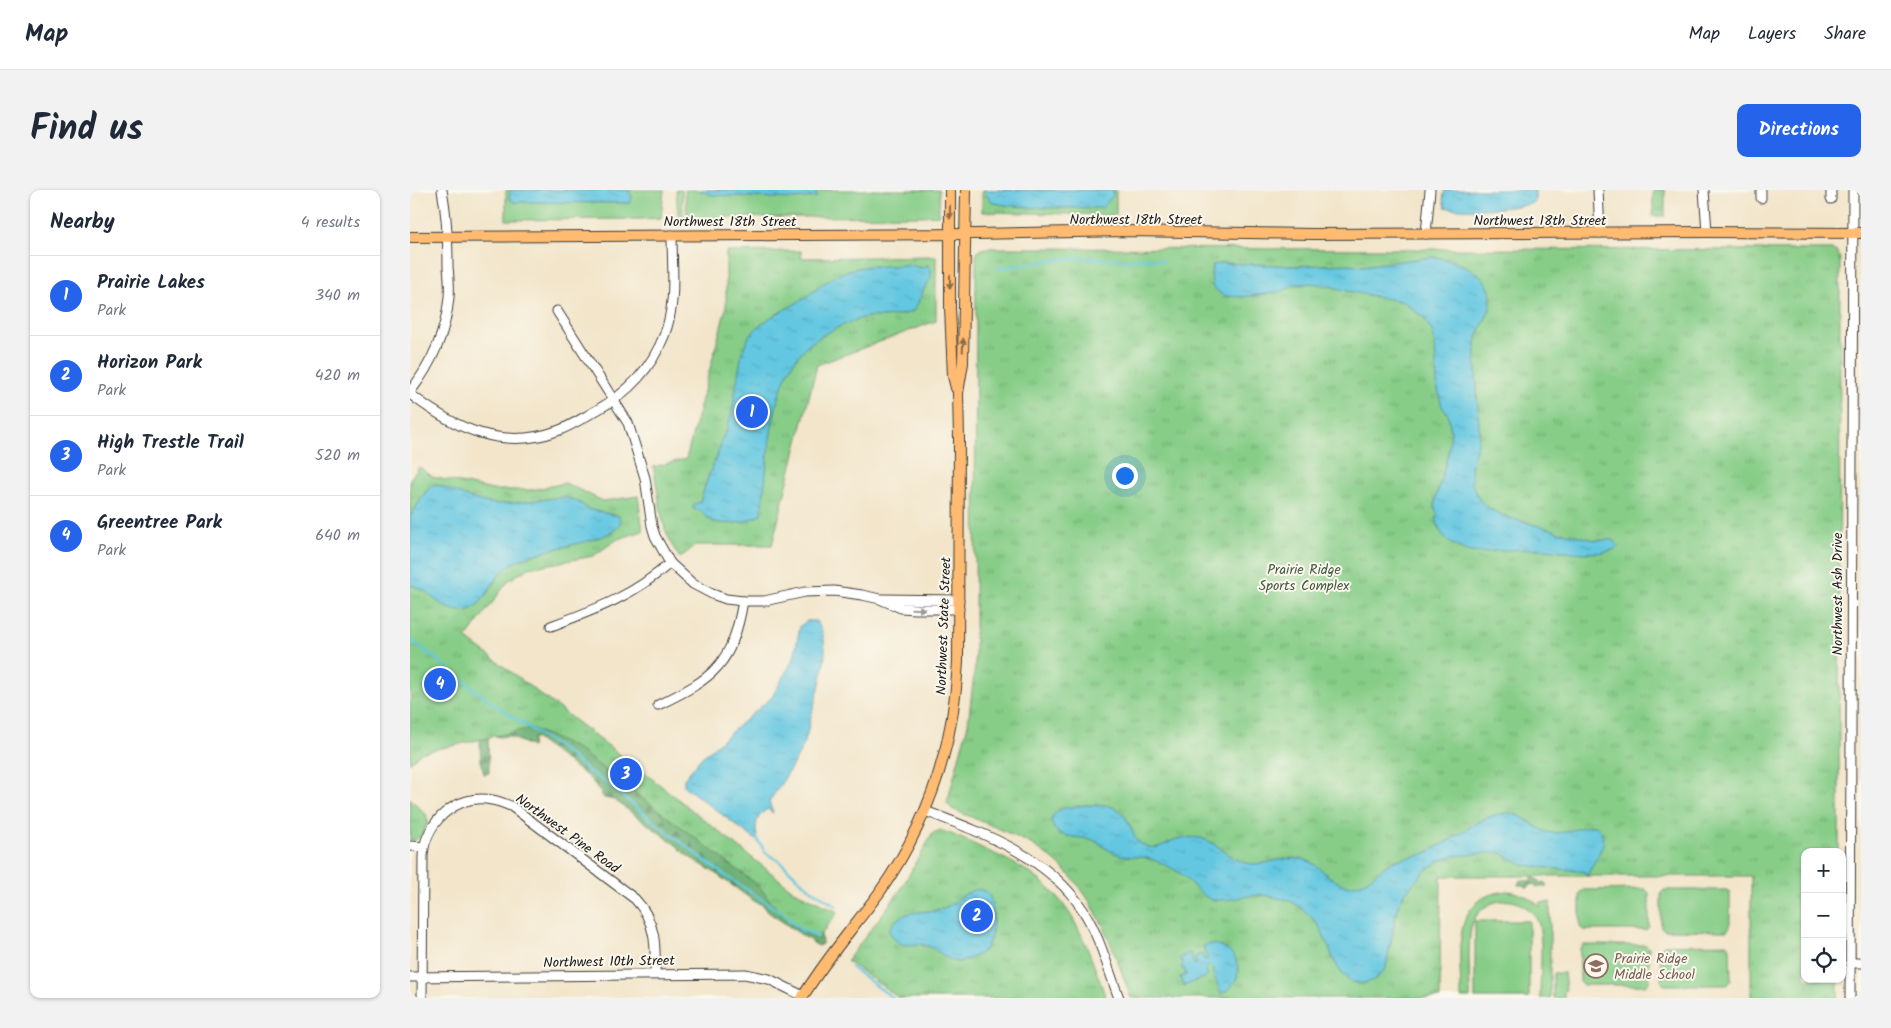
<!DOCTYPE html>
<html lang="en">
<head>
<meta charset="utf-8">
<style>
  body { margin:0; font-family:Kalam,sans-serif; background:#f2f2f3; color:#1f2937 }
  .controls { position:absolute; right:15px; bottom:15px; display:grid; overflow:hidden; border-radius:10px; box-shadow:0 1px 4px #0004 }
  .controls button { width:45px; height:45px; display:grid; place-items:center; padding:0; border:0; border-bottom:1px solid #e0e1e3; background:#fff; color:#1f2937; font:25px sans-serif }
  .you { position:absolute; left:714px; top:285px; width:18px; height:18px; margin:-12px; border:4px solid #fff; border-radius:50%; background:#1a73e8; box-shadow:0 0 0 8px #1a73e833 }
  .badge { display:grid; place-items:center; width:32px; height:32px; border-radius:50%; background:#2563eb; color:#fff; font-size:16px; font-weight:700 }
  .pin { position:absolute; translate:-50% -50%; border:2px solid #fff; box-shadow:0 1px 5px #0006 }
  .list { margin:0; padding:0; list-style:none }
  h2 { display:flex; justify-content:space-between; align-items:center; height:65px; margin:0; padding:0 20px; font-size:21px }
  h2 small { font-size:16px; font-weight:400; color:#747a83 }
  .list li { display:grid; grid-template-columns:32px 1fr auto; gap:15px; align-items:center; box-sizing:border-box; height:80px; padding:0 20px; border-top:1px solid #e0e1e3 }
  .list b { display:block; font-size:19px; white-space:nowrap }
  .list p { margin:0; font-size:16px; white-space:nowrap; color:#747a83 }
  .list em { font-size:16px; font-style:normal; color:#747a83 }
  .icon { flex:none; width:28px; height:28px; fill:none; stroke:currentColor; stroke-width:2; stroke-linecap:round; stroke-linejoin:round }
  .map { position:relative; flex:none; width:1451px; height:808px; overflow:hidden; border-radius:10px }
  header { display:flex; align-items:center; gap:30px; box-sizing:border-box; height:70px; padding:0 25px; background:#fff; border-bottom:1px solid #e0e1e3 }
  header strong { font-size:24px }
  nav { display:flex; gap:28px; margin-inline-start:auto; font-size:18px }
  .intro { display:flex; align-items:center; justify-content:space-between; box-sizing:border-box; height:120px; padding:0 30px }
  h1 { margin:0; font-size:35px }
  .button { padding:12px 22px; border-radius:10px; background:#2563eb; color:#fff; font-size:18px; font-weight:700 }
  main { display:flex; gap:30px; padding:0 30px }
  aside { flex:1; background:#fff; border-radius:10px; box-shadow:0 1px 4px #0004 }
  .map>svg:first-child { display:block }
  .grass { fill:#87cd88; stroke:#527452 }
  .forest { fill:url(#forest-firs); stroke:#446648 }
  .park { fill:url(#park-tufts); stroke:#527452 }
  .water { fill:url(#water-ripples); stroke:#40727e }
  .lines { fill:none; stroke-linecap:round; stroke-linejoin:round }
  .stream { stroke:#63c7e1; stroke-width:2.5 }
  .minor-casing { stroke:#3c3a36; stroke-width:11 }
  .major-casing { stroke:#3c3a36; stroke-width:12 }
  .minor { stroke:#fff; stroke-width:9 }
  .major { stroke:#ffbb71; stroke-width:10 }
  .oneway { fill:#8e6c46 }
  .oneway2 { fill:#999 }
  .labels { text-anchor:middle; stroke-width:4; stroke-linejoin:round; paint-order:stroke }
  .street-label { font-size:14px; fill:#1c1c1c; stroke:#fbf7ec }
  .park-label { font-size:14px; fill:#415a42; stroke:#fbf7ec }
  .education-label { font-size:14px; fill:#785e54; stroke:#fbf7ec; text-anchor:start }
</style>
</head>
<body>
<header>
<strong>Map</strong>
<nav><a>Map</a><a>Layers</a><a>Share</a></nav>
</header>
<div class="intro"><h1>Find us</h1><a class="button">Directions</a></div>
<main>
<aside>
<h2>Nearby<small>4 results</small></h2>
<ul class="list">
<li><span class="badge">1</span><div><b>Prairie Lakes</b><p>Park</p></div><em>340 m</em></li>
<li><span class="badge">2</span><div><b>Horizon Park</b><p>Park</p></div><em>420 m</em></li>
<li><span class="badge">3</span><div><b>High Trestle Trail</b><p>Park</p></div><em>520 m</em></li>
<li><span class="badge">4</span><div><b>Greentree Park</b><p>Park</p></div><em>640 m</em></li>
</ul>
</aside>
<div class="map">
<svg width="1451" height="808" viewBox="0 0 1451 808">
  <defs>
    <pattern id="forest-firs" width="22" height="20" patternUnits="userSpaceOnUse" patternTransform="scale(1.25)"><rect width="22" height="20" fill="#6db074"/><path d="M5 1l3.5 6h-7zM16 11l3.5 6h-7z" fill="#598e5e"/></pattern>
    <pattern id="park-tufts" width="24" height="20" patternUnits="userSpaceOnUse" patternTransform="scale(1.25)"><rect width="24" height="20" fill="#87cd88"/><path d="M3 7l-1-3M5 7V3M7 7l1-3M15 17l-1-3M17 17v-4M19 17l1-3" fill="none" stroke="#74af75"/></pattern>
    <pattern id="water-ripples" width="26" height="14" patternUnits="userSpaceOnUse" patternTransform="scale(1.25)"><rect width="26" height="14" fill="#63c7e1"/><path d="M2 4q2-2 4 0t4 0M15 11q2-2 4 0t4 0" fill="none" stroke="#55aac0"/></pattern>
  </defs>
  <rect width="100%" height="100%" fill="#fbf7ec"/>
  <filter id="ink" filterUnits="userSpaceOnUse"><feTurbulence type="fractalNoise" baseFrequency=".02" numOctaves="2"/><feDisplacementMap in="SourceGraphic" scale="10" xChannelSelector="R" yChannelSelector="G"/><feConvolveMatrix kernelMatrix="1 2 1 2 8 2 1 2 1" color-interpolation-filters="sRGB"/></filter>
  <filter id="wash" filterUnits="userSpaceOnUse"><feTurbulence type="fractalNoise" baseFrequency=".0096" numOctaves="4" result="noise"/><feDisplacementMap in="SourceGraphic" scale="20" xChannelSelector="R" yChannelSelector="G"/><feGaussianBlur stdDeviation="1.12" result="paint"/><feColorMatrix in="noise" values="0 0 0 0 0 0 0 0 0 0 0 0 0 0 0 0 0 1.4 0 .05"/><feComposite in="paint" operator="in"/></filter>
  <g filter="url(#wash)">
    <rect width="100%" height="100%" fill="#f2e5ca"/>
    <g class="grass">
      <polygon points="96,0 254,0 251,28 230,29 96,30"/>
      <polygon points="266,0 272,0 273,28 269,28 268,25"/>
      <polygon points="275,0 529,0 529,25 509,26 277,28"/>
      <polygon points="1235,699 1239,703 1239,737 1236,740 1173,740 1170,737 1170,703 1173,700"/>
      <polygon points="1254,700 1317,700 1320,703 1320,737 1317,741 1254,740 1251,737 1251,703"/>
      <path d="M1098,701C1111,703 1121,707 1130,717V712H1140V808H1130C1130,789 1133,751 1129,735C1126,725 1118,717 1108,713C1101,710 1093,710 1086,712C1075,715 1065,724 1062,735C1057,751 1060,789 1060,808H1051C1051,765 1038,706 1098,701Z"/>
      <rect x="1065" y="731" width="54" height="77"/>
      <polygon points="1317,754 1320,758 1321,791 1317,795 1254,795 1251,791 1251,758 1254,755"/>
      <polygon points="1173,755 1236,755 1239,758 1239,792 1236,795 1173,795 1170,792 1170,758"/>
      <polygon points="1143,783 1154,783 1156,800 1154,801 1154,808 1143,808"/>
    </g>
    <g class="forest">
      <path d="M0,439L10,448L41,472L74,494L138,543L148,545L174,559L266,630L271,637L292,649L312,667L315,672L319,675L326,676L337,686L344,689L392,730L411,743L412,754L408,756L358,722L353,715L344,711L302,681L276,665L266,655L210,614L204,610L194,608L187,597L178,587L125,548H123L122,557L99,546L89,547L78,543L79,583L74,584C70,571 68,548 73,535H83L107,541L109,539L0,458Z"/>
      <polygon points="1123,686 1132,693 1135,692 1137,697 1126,697 1123,694 1117,698 1114,695 1108,695 1110,690 1120,691"/>
    </g>
    <g class="park">
      <polygon points="572,0 706,0 706,25 572,22"/>
      <rect x="1243" y="0" width="12" height="26"/>
      <path d="M575,58L1422,60L1427,62L1430,68L1429,662H1395V789H1428V808H1341V686H1031L1030,808H721C698,745 681,688 619,653C594,640 567,630 542,619L537,613L558,534L565,476L566,65L569,60Z"/>
      <path d="M391,61V68L526,66V131L407,175L362,355H286L270,368C248,337 251,312 243,277L276,269L316,118V62Z"/>
      <polygon points="9,277 23,287 83,300 122,300 155,293 193,311 228,306 233,341 208,349 183,366 119,378 99,390 56,448 254,598 384,701 428,722 407,750 378,733 349,696 166,558 121,538 10,563 0,573 0,289"/>
      <polygon points="0,608 16,624 18,632 12,644 6,650 0,650"/>
      <path d="M530,640C546,645 561,653 576,660C657,694 668,731 696,808H489L437,771L489,702L523,643Z"/>
    </g>
    <g class="water">
      <polygon points="100,0 218,0 222,7 220,13 214,13 103,12 99,8"/>
      <polygon points="291,0 403,0 406,3 407,7 384,9 303,5 292,2"/>
      <path d="M576,0H703V6L692,18C656,17 618,20 583,13L575,3Z"/>
      <path d="M1035,0H1125V9L1123,13C1109,18 1049,22 1035,17L1033,9Z"/>
      <path d="M1024,67C1047,70 1084,83 1081,113C1079,128 1067,139 1066,155C1065,177 1067,198 1068,220C1068,228 1070,238 1069,246C1067,264 1059,270 1062,291C1064,300 1067,308 1074,314C1088,328 1125,334 1144,340L1149,343L1153,342L1185,350H1202L1209,356C1196,369 1151,360 1134,359C1119,358 1103,360 1088,361C1076,361 1066,365 1054,360C1038,354 1029,345 1026,328L1028,326L1025,320V310L1038,264L1041,242L1038,224L1032,217L1027,196L1025,154L1022,141L1014,128L994,112L937,101L919,96L901,93L884,95L871,102L832,107L813,106L802,96L801,83L803,75L813,73L889,76L940,74L951,76Z"/>
      <path d="M498,74L512,78L518,75L521,79V89C513,95 511,112 502,122C492,125 479,127 468,127C463,127 459,126 453,128C430,135 403,147 388,166C359,202 358,279 351,324C340,332 319,336 305,332C299,330 294,325 290,320L283,319V315L290,312L298,287L310,258L311,250L316,242L322,222L332,162L340,144L343,145V142C355,129 370,122 385,114C408,101 420,83 448,78C465,74 482,78 498,74Z"/>
      <path d="M25,294L65,310L85,314L103,313L153,307L167,311L178,319L209,326C210,330 211,334 208,337C197,350 151,356 133,362C119,366 102,371 92,382C78,396 72,426 46,420C33,418 27,410 17,403C12,399 5,397 0,394V327L16,301Z"/>
      <path d="M397,431H406C425,455 409,496 402,523C399,533 398,543 394,553C385,574 371,593 359,612L363,623L358,619C346,625 344,637 348,649L346,650L274,596V589L291,568L362,507L384,468L390,436Z"/>
      <path d="M674,615C681,616 687,614 694,615C715,617 719,634 726,650C743,663 748,657 764,650C771,647 782,647 790,648C808,652 819,669 836,673C856,677 872,665 892,669C911,673 921,696 941,695C958,695 967,680 980,673C990,667 1002,668 1013,664C1038,655 1073,622 1098,623C1116,624 1127,642 1142,643C1158,644 1174,634 1186,636L1193,643L1192,649L1194,651C1191,664 1181,675 1177,687L1175,682L1113,675L1089,662L1045,666L1029,671L1016,680L994,704L987,719L976,777C970,786 966,790 956,793C924,800 921,748 905,731C899,724 886,713 878,710C873,708 868,709 864,707C844,701 823,712 803,710C793,708 779,691 771,684C761,677 748,671 737,668C727,666 716,668 707,664C697,661 690,652 680,649C665,646 638,649 642,626C654,614 659,619 674,615Z"/>
      <path d="M563,700C566,700 571,699 574,701C588,708 584,747 576,758C573,763 556,771 549,772C537,772 527,758 515,755C495,752 492,762 479,741C492,714 514,727 536,717C546,713 553,704 563,700Z"/>
      <path d="M801,754C830,756 839,791 811,804L803,782L804,779L800,776L795,778L798,786L774,796L770,787L776,785L774,778L772,779L771,777L773,775L770,767L780,763L784,774L787,773L785,767L792,764L794,770L797,769L793,756Z"/>
    </g>
    <g class="lines">
      <g class="stream">
        <polyline points="588,78 652,69 678,68 718,70 731,68 753,71"/>
        <polyline points="0,449 82,513 157,563 177,580 197,593 238,627 313,684 375,725 391,740 402,743 408,747"/>
        <polyline points="347,649 356,663 369,671 399,698 426,716"/>
        <polyline points="441,777 483,808"/>
      </g>
    </g>
  </g>
  <g filter="url(#ink)">
    <g class="lines">
      <g class="minor-casing">
        <g id="minor">
          <polyline points="1188,0 1190,43"/>
          <polyline points="1294,0 1297,42"/>
          <polyline points="1351,8 1351,0"/>
          <polyline points="1421,9 1421,0"/>
          <polyline points="1016,44 1020,0"/>
          <polyline points="147,121 218,233 235,288 242,336 245,346 260,373 283,394 302,404 316,409 333,411 354,411 395,402 424,401 452,405 470,409 491,418 506,419 549,419"/>
          <path d="M0,202C21,175 36,142 39,107C40,97 39,87 38,77C38,51 37,26 32,0"/>
          <path d="M0,204C44,238 91,261 147,241C161,236 174,227 187,220C218,203 241,179 254,146C267,113 262,79 262,45"/>
          <polyline points="472,409 549,410"/>
          <path d="M141,436C187,419 223,406 260,373"/>
          <path d="M248,515C304,488 322,475 333,411"/>
          <path d="M515,621C573,643 638,666 673,720C690,747 698,779 709,808"/>
          <polyline points="0,656 13,657"/>
          <polyline points="1440,773 1451,773"/>
          <polyline points="0,787 335,784 359,789 393,806"/>
          <path d="M12,808L13,666C15,632 47,603 82,610C89,611 95,614 101,616L225,709C246,731 246,756 245,784"/>
          <polyline points="1440,808 1443,0"/>
        </g>
      </g>
      <g class="major-casing">
        <g id="major">
          <polyline points="540,0 540,118 543,186 546,198"/>
          <polyline points="0,47 566,44 717,41 904,44 1297,42 1451,43"/>
          <path d="M392,808C414,771 443,738 469,703C517,635 544,556 548,472L549,248L548,203L553,173L556,0"/>
        </g>
      </g>
      <use href="#minor" class="minor"/>
      <use href="#major" class="major"/>
    </g>
    <defs><path id="oneway-solid" d="M-6-.8H1V-3.2L6.5 0L1 3.2V.8H-6Z" transform="scale(1.25)"/></defs>
    <g class="oneway">
      <use href="#oneway-solid" transform="translate(540 22) rotate(90)"/>
      <use href="#oneway-solid" transform="translate(540 92) rotate(90)"/>
      <use href="#oneway-solid" transform="translate(553 155) rotate(-88)"/>
    </g>
    <use class="oneway2" href="#oneway-solid" transform="translate(508 419) rotate(2)"/>
  </g>
  <defs>
    <g id="school-ring" transform="scale(1.25)"><circle r="9.5" fill="#fbf7ec" stroke="#8d6e63" stroke-width="1.5"/><path d="M0-5L7-2L0 1L-7-2ZM-4 1L0 2.5L4 1V4Q0 6-4 4Z" fill="#8d6e63"/></g>
  </defs>
  <g fill-rule="evenodd">
    <use href="#school-ring" x="1186" y="776"/>
  </g>
  <g class="labels">
    <g class="street-label">
      <text x="726" y="34">Northwest 18th Street</text>
      <text x="1130" y="35">Northwest 18th Street</text>
      <text x="320" y="36">Northwest 18th Street</text>
      <text transform="translate(1427 404) rotate(-90)" y="5">Northwest Ash Drive</text>
      <text transform="translate(533 436) rotate(-88)" y="5">Northwest State Street</text>
      <text transform="translate(158 643) rotate(36)" y="5">Northwest Pine Road</text>
      <text transform="translate(199 771) rotate(-1)" y="5">Northwest 10th Street</text>
    </g>
    <g class="park-label">
      <text x="894" y="384">Prairie Ridge<tspan x="894" dy="16">Sports Complex</tspan></text>
    </g>
    <g class="education-label">
      <text x="1204" y="773">Prairie Ridge<tspan x="1204" dy="16">Middle School</tspan></text>
    </g>
  </g>
</svg>
<div class="controls">
<button>+</button>
<button>−</button>
<button><svg class="icon" aria-label="locate" viewBox="0 0 24 24"><circle cx="12" cy="12" r="6"/><path d="M12 2v4M12 18v4M2 12h4M18 12h4"/></svg></button>
</div>
<div class="you"></div>
<div class="pin badge" style="left:342px;top:222px">1</div>
<div class="pin badge" style="left:567px;top:726px">2</div>
<div class="pin badge" style="left:216px;top:584px">3</div>
<div class="pin badge" style="left:30px;top:494px">4</div>
</div>
</main>
</body>
</html>
